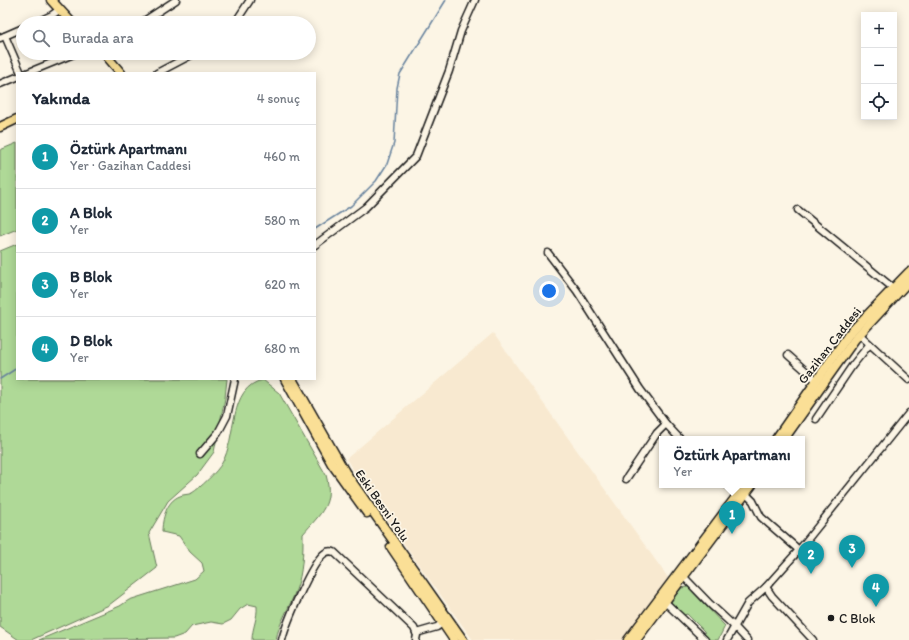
<!DOCTYPE html>
<html lang="tr">
<head>
<meta charset="utf-8">
<style>
  body { margin:0; font-family:Itim,sans-serif; background:#f2f2f3; color:#1f2937 }
  .controls { position:absolute; right:12px; top:12px; display:grid; overflow:hidden; border-radius:0px; box-shadow:0 2px 10px #0003 }
  .controls button { width:36px; height:36px; display:grid; place-items:center; padding:0; border:0; border-bottom:1px solid #e0e1e3; background:#fff; color:#1f2937; font:20px sans-serif }
  .you { position:absolute; left:549px; top:291px; width:14px; height:14px; margin:-10px; border:3px solid #fff; border-radius:50%; background:#1a73e8; box-shadow:0 0 0 6px #1a73e833 }
  .badge { display:grid; place-items:center; width:26px; height:26px; border-radius:50%; background:#2563eb; color:#fff; font-size:13px; font-weight:700 }
  .pin { position:absolute; translate:-50% -33px; filter:drop-shadow(0 1px 2px #0008) }
  .pin::after { content:''; position:absolute; top:21px; width:14px; height:12px; background:inherit; clip-path:polygon(0 0,100% 0,50% 100%) }
  .popup { position:absolute; left:659px; top:436px; width:146px; height:52px; box-sizing:border-box; display:grid; place-content:center; border-radius:0px; background:#fff; filter:drop-shadow(0 1px 3px #0005); font-size:13px; white-space:nowrap; color:#747a83 }
  .popup b { font-size:15px; color:#1f2937 }
  .popup::after { content:''; position:absolute; left:50%; top:100%; margin-left:-8px; border:8px solid transparent; border-top-color:#fff }
  .list { margin:0; padding:0; list-style:none }
  h2 { display:flex; justify-content:space-between; align-items:center; height:52px; margin:0; padding:0 16px; font-size:17px }
  h2 small { font-size:13px; font-weight:400; color:#747a83 }
  .list li { display:grid; grid-template-columns:26px 1fr auto; gap:12px; align-items:center; box-sizing:border-box; height:64px; padding:0 16px; border-top:1px solid #e0e1e3 }
  .list b { display:block; font-size:15px; white-space:nowrap }
  .list p { margin:0; font-size:13px; white-space:nowrap; color:#747a83 }
  .list em { font-size:13px; font-style:normal; color:#747a83 }
  .icon { flex:none; width:22px; height:22px; fill:none; stroke:currentColor; stroke-width:2; stroke-linecap:round; stroke-linejoin:round }
  .map { position:relative; flex:none; width:909px; height:640px; overflow:hidden }
  .search { position:absolute; background:#fff; box-shadow:0 2px 10px #0003; left:16px; top:16px; width:300px; height:44px; display:flex; align-items:center; gap:10px; box-sizing:border-box; padding:0 14px; border-radius:22px; color:#747a83; font-size:15px }
  .panel { position:absolute; background:#fff; box-shadow:0 2px 10px #0003; left:16px; top:72px; width:300px; height:308px; border-radius:0px }
  .map>svg:first-child { display:block }
  .built { fill:#f8e9d0 }
  .green { fill:#afd997; stroke:#667a5a }
  .lines { fill:none; stroke-linecap:round; stroke-linejoin:round }
  .stream { stroke:#68839e; stroke-width:1.5 }
  .minor-casing { stroke:#1c1c1c; stroke-width:9 }
  .major-casing { stroke:#1c1c1c; stroke-width:11 }
  .minor { stroke:#fcf5e5; stroke-width:6 }
  .major { stroke:#fadf96; stroke-width:8 }
  .poi-dot { fill:#1c1c1c; stroke:#fcf5e5; stroke-width:1.5 }
  .labels { text-anchor:middle; stroke-width:3.5; stroke-linejoin:round; paint-order:stroke }
  .street-label { font-size:13px; fill:#1c1c1c; stroke:#fcf5e5 }
  .poi-label { font-size:13px; fill:#1c1c1c; stroke:#fcf5e5; text-anchor:start }
</style>
</head>
<body>
<div class="map">
<svg width="909" height="640" viewBox="0 0 909 640">
  <rect width="100%" height="100%" fill="#fcf5e5"/>
  <filter id="ink" filterUnits="userSpaceOnUse"><feTurbulence type="fractalNoise" baseFrequency=".025" numOctaves="2"/><feDisplacementMap in="SourceGraphic" scale="8" xChannelSelector="R" yChannelSelector="G"/><feConvolveMatrix kernelMatrix="1 2 1 2 8 2 1 2 1" color-interpolation-filters="sRGB"/></filter>
  <g filter="url(#ink)">
    <polygon class="built" points="493,333 669,579 622,640 473,640 413,557 346,459"/>
    <g class="green">
      <polygon points="17,143 17,229 0,236 0,150"/>
      <polygon points="17,244 17,379 227,379 225,398 214,452 197,475 168,501 149,533 157,568 109,605 31,640 19,640 0,627 0,251"/>
      <path d="M263,380L279,393L326,475C334,504 321,513 303,534C303,553 303,572 296,590C290,607 279,622 276,640H252C252,628 258,618 257,606L248,604L240,609L231,620L223,624L211,622L192,626L185,634L174,638L39,640L120,606L129,600L195,579L204,571L202,563L190,552L179,536L162,532C162,520 166,501 180,496C184,494 188,495 192,493C200,488 217,472 222,463C237,438 228,387 263,380Z"/>
      <polygon points="688,587 725,626 718,640 709,640 705,636 704,631 687,614 684,615 671,602 681,588"/>
    </g>
    <g class="lines">
      <g class="stream">
        <polyline points="315,229 351,206 376,181 387,164 394,143 397,88 400,74 446,0"/>
        <polyline points="0,379 17,368"/>
      </g>
      <g class="minor-casing">
        <g id="minor">
          <polyline points="35,23 52,15 59,10"/>
          <polyline points="141,23 176,0"/>
          <polyline points="235,23 250,0"/>
          <polyline points="5,36 21,73"/>
          <polyline points="0,38 23,28"/>
          <polyline points="27,73 76,53"/>
          <polyline points="157,73 195,53"/>
          <polyline points="0,84 17,77"/>
          <polyline points="798,210 893,288"/>
          <polyline points="315,245 366,207 416,156 449,71 461,31 475,0"/>
          <polyline points="548,253 577,291 640,389 666,424 680,439"/>
          <polyline points="859,334 909,380"/>
          <polyline points="788,355 816,380"/>
          <polyline points="816,419 852,366 869,345"/>
          <polyline points="200,454 218,433 227,416 235,379"/>
          <polyline points="626,479 657,433 666,424"/>
          <polyline points="728,485 739,493"/>
          <polyline points="746,494 753,501 761,517 799,550"/>
          <polyline points="684,577 710,604 734,626 747,640"/>
          <polyline points="766,587 772,596 813,640"/>
          <polyline points="665,602 705,640"/>
          <polyline points="416,633 437,627 442,623"/>
          <path d="M282,640C286,624 312,561 325,553C328,551 331,551 334,552L414,628L417,635L416,640"/>
          <polyline points="727,640 748,603 766,587 799,550 909,413"/>
        </g>
      </g>
      <g class="major-casing">
        <g id="major">
          <polyline points="51,0 72,23"/>
          <polyline points="104,53 121,73"/>
          <polyline points="0,127 17,119"/>
          <polyline points="285,379 332,464 367,513"/>
          <polyline points="292,379 345,472 463,640"/>
          <polyline points="776,439 849,334 909,272"/>
          <polyline points="784,439 855,339 909,281"/>
          <polyline points="391,547 454,640"/>
          <polyline points="628,640 745,485"/>
          <polyline points="636,640 752,485"/>
        </g>
      </g>
      <use href="#minor" class="minor"/>
      <use href="#major" class="major"/>
    </g>
  </g>
  <circle class="poi-dot" cx="831" cy="618" r="4"/>
  <g class="labels">
    <g class="street-label">
      <text transform="translate(829 345) rotate(-52)" y="5">Gazihan Caddesi</text>
      <text transform="translate(383 505) rotate(55)" y="5">Eski Besni Yolu</text>
    </g>
    <g class="poi-label">
      <text x="839" y="623">C Blok</text>
    </g>
  </g>
</svg>
<div class="controls">
<button>+</button>
<button>−</button>
<button><svg class="icon" aria-label="locate" viewBox="0 0 24 24"><circle cx="12" cy="12" r="6"/><path d="M12 2v4M12 18v4M2 12h4M18 12h4"/></svg></button>
</div>
<div class="you"></div>
<div class="pin badge" style="left:732px;top:534px;background:#0f9aa8">1</div>
<div class="popup"><b>Öztürk Apartmanı</b>Yer</div>
<div class="pin badge" style="left:811px;top:574px;background:#0f9aa8">2</div>
<div class="pin badge" style="left:852px;top:568px;background:#0f9aa8">3</div>
<div class="pin badge" style="left:876px;top:607px;background:#0f9aa8">4</div>
<div class="search"><svg class="icon" aria-label="search" viewBox="0 0 24 24"><circle cx="10" cy="10" r="6"/><path d="M15 15l6 6"/></svg>Burada ara</div>
<section class="panel">
<h2>Yakında<small>4 sonuç</small></h2>
<ul class="list">
<li><span class="badge" style="background:#0f9aa8">1</span><div><b>Öztürk Apartmanı</b><p>Yer · Gazihan Caddesi</p></div><em>460 m</em></li>
<li><span class="badge" style="background:#0f9aa8">2</span><div><b>A Blok</b><p>Yer</p></div><em>580 m</em></li>
<li><span class="badge" style="background:#0f9aa8">3</span><div><b>B Blok</b><p>Yer</p></div><em>620 m</em></li>
<li><span class="badge" style="background:#0f9aa8">4</span><div><b>D Blok</b><p>Yer</p></div><em>680 m</em></li>
</ul>
</section>
</div>
</body>
</html>
